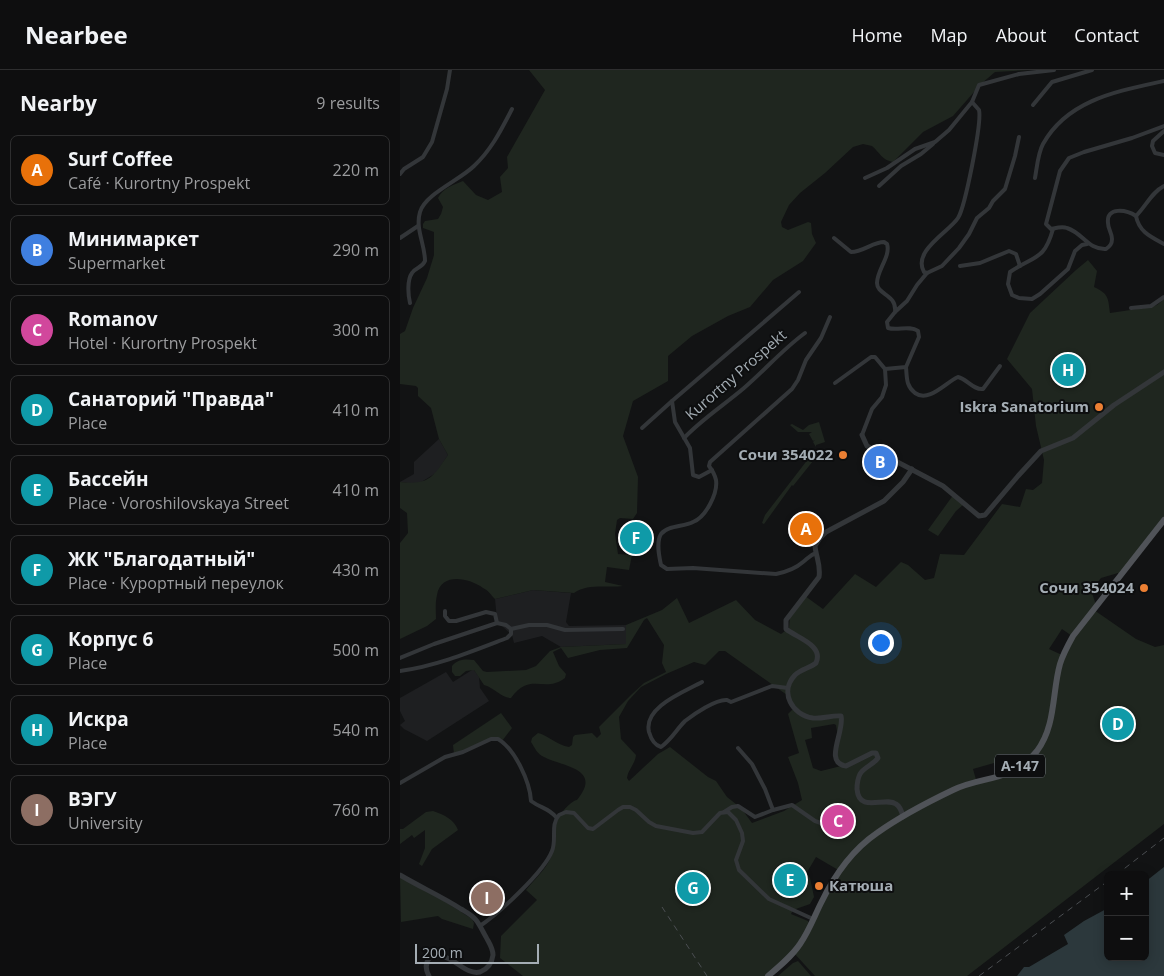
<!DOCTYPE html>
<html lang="en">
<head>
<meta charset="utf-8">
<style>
  body { margin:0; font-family:"Open Sans",sans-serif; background:#171718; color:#f1f3f6 }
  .controls { position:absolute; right:15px; bottom:15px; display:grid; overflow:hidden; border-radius:8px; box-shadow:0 2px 12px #0003 }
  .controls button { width:45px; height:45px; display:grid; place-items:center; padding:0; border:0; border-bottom:1px solid #2e2e2f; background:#0e0e0f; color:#f1f3f6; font:25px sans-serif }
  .scale { position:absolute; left:15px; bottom:12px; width:124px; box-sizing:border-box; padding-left:5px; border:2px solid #a4adb4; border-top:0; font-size:14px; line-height:18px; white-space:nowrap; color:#a4adb4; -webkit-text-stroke:4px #0d0e0f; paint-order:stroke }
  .you { position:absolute; left:480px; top:572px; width:18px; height:18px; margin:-12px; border:4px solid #fff; border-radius:50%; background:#1a73e8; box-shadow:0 0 0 8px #1a73e833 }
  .badge { display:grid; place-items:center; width:32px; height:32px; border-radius:50%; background:#0b8043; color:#fff; font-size:16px; font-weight:700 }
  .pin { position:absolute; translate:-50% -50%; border:2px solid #fff; box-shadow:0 1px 5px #0006 }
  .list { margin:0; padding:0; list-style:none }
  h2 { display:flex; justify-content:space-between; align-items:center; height:65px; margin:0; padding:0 20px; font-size:21px }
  h2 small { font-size:16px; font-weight:400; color:#9b9c9e }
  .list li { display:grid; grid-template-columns:32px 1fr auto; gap:15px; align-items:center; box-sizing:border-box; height:70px; margin:0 10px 10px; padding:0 10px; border:1px solid #2e2e2f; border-radius:8px }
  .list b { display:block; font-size:19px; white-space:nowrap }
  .list p { margin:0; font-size:16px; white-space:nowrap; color:#9b9c9e }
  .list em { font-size:16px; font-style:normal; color:#9b9c9e }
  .map { position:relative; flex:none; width:764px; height:906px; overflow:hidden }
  header { display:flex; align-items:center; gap:30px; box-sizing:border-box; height:70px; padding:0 25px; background:#0e0e0f; border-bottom:1px solid #2e2e2f }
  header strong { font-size:24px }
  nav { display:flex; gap:28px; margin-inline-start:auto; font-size:18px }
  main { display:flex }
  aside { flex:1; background:#0e0e0f }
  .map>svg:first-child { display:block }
  .built { fill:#1e1f21 }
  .green { fill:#1f261f; fill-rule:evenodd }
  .water { fill:#2c383c }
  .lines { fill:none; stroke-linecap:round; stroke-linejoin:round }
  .minor { stroke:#333639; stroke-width:4 }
  .tertiary { stroke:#333639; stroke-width:5 }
  .primary { stroke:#505358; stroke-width:6 }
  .rail { stroke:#4b4e52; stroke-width:1; stroke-dasharray:6 5; stroke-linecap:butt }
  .poi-dot { fill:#eb7f33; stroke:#0d0e0f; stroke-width:2 }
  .labels { text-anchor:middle; stroke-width:4; stroke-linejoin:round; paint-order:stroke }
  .shield { fill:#0d0e0f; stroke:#777d82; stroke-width:1 }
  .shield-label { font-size:14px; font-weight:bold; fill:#a4adb4 }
  .street-label { font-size:15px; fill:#a4adb4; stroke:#0d0e0f }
  .poi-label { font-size:15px; font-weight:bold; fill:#a4adb4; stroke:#0d0e0f; text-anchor:end }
</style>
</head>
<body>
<header>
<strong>Nearbee</strong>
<nav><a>Home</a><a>Map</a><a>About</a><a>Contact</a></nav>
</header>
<main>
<aside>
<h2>Nearby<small>9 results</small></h2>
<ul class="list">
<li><span class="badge" style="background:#e8710a">A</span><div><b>Surf Coffee</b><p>Café · Kurortny Prospekt</p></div><em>220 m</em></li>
<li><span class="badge" style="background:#3f7fe0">B</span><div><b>Минимаркет</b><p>Supermarket</p></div><em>290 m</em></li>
<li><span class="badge" style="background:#d1479c">C</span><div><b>Romanov</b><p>Hotel · Kurortny Prospekt</p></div><em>300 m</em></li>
<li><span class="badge" style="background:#0f9aa8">D</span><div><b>Санаторий &quot;Правда&quot;</b><p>Place</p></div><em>410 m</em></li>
<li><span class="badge" style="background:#0f9aa8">E</span><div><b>Бассейн</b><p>Place · Voroshilovskaya Street</p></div><em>410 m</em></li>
<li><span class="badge" style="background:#0f9aa8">F</span><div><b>ЖК &quot;Благодатный&quot;</b><p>Place · Курортный переулок</p></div><em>430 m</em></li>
<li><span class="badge" style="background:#0f9aa8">G</span><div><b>Корпус 6</b><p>Place</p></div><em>500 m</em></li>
<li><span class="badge" style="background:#0f9aa8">H</span><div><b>Искра</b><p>Place</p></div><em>540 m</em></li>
<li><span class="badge" style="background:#8d6e63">I</span><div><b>ВЭГУ</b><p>University</p></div><em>760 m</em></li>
</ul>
</aside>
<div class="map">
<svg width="764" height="906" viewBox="0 0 764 906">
  <rect width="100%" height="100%" fill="#121314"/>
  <g class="built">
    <polygon points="39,369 48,385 36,403 18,414 0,412 14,404 14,392"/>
    <polygon points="133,520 171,523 166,552 169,556 226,555 227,574 161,577 142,566 114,573 112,565 102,556 97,550 95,529"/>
    <polygon points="72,600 74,600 79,607 80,618 89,631 27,671 4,659 0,655 5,651 0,641 0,628 46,602 53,612"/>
  </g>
  <g class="green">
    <path d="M129,0H630L595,2L581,14L553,46L523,62L493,92C482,90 480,83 472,76L463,74L453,77L425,103L400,123L389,135L381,152L382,157L388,160L408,152L411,153L412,164L416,173L403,191L373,210L350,237L328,246L292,266L268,286V311L233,331L223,366L238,407L237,443L233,449L220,448L217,450L215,464L218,484L232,485L229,500L207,497L205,512L223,516C207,518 188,513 174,523L133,520L95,529C91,525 88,520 83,518C69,508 41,502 37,525C35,533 36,542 36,549L27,556L0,569V473L8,463L7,443L0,438V412C29,415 32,408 48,385L39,369L31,338L18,326V318L16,316L0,314V264L5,261L13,238L27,208L34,185V162L23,158V154L25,151L38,149L41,144L43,137L38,128C43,118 53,115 63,111L76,125L88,130L102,122L100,107L108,98L107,87L145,20Z"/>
    <path d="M688,190L697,201L694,217C709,224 708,228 710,243L751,237L757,235L764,229V449L720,505L718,503L701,508L691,520L696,535L694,540L736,569L755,577L764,575V754L567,906H415L393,882L367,906H123L100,888L101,866L137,830L126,820C135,809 147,798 152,785C155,776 151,764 154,755C157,747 170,731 177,730C203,698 163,697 144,687C137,684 135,678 131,672L132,668L138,663C147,665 157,675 169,677L172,675L173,667L175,665L192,663L197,668L201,664L199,657L232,624L244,613L266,602L262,593L264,575L247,548L244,550L227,578L200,580L168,588L161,578L153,582L159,596L166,604L165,608C144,624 131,601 111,628C101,628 95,618 84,615L74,600L66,601L60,606H55L52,602V596C58,589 65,589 74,590L83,601L87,602L126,600L136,596L150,581L161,577L226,574V555L262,540L277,528L289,553L336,530L355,550L381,564L389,558L390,545L405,526L423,539L455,504L476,517L501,492L508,495L525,510L534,508L540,484L564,485L602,434L620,437L626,419L633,420L642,413L644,390L636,356L632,319L607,289L630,243L676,200ZM662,559L672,566L662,585L649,579ZM319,581H325L387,625L395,640H392L388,644L399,683L388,687L398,713L402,730L384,741L352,753L341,738L327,727L316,711L308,707L270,677L258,684L229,711L227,708C228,700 235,694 236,685L221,669L219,647L228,631L241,617L266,604L294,592L305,595ZM434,654L436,655L438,667L435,688L441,696L421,701L413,698L405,670L412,668L411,658ZM594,693L598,707L577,713L573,699ZM416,787L440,801L410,855L408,851L391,844L393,840L410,834L414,827L410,808L406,804Z"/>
    <polygon points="419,352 425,372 416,375 416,377 413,372 415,370 413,371 409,364 412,362 398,362 390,355 392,354 403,360 409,355"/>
    <polygon points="412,384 417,386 393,416 392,415 364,454 362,453 365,445"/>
    <polygon points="554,424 565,433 556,441 538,466 528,460"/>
    <polygon points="101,643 112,658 102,671 95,668 54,684 53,675"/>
    <path d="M33,741C44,745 54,749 58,760L32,779L22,796L19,794L25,778V760L14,768L12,765L0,774V759H3L26,742Z"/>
    <polygon points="0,807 41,829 72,849 74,853 73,859 42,849 38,846 1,852"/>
    <polygon points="398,891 411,906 378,906 393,893"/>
  </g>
  <polygon class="water" points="764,797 764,906 617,906 624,897 629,897 668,874 664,865 684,851 708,838 708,887 745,887 745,812"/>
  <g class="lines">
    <g class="minor">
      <polyline points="633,35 652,12 692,0"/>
      <path d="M764,56L732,68L684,82L669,88L660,101L646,154L651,159C656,158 662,156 667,158C683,163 688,180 706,179C710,176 712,174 712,169C712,163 708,159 708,153C706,136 727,140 736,146C739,162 751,167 764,174"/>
      <polyline points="764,61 753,71 752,76 755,83 764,85"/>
      <polyline points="0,104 4,99 23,87 32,72 47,19 50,0"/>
      <polyline points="465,108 487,98 515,79 535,72 549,60 572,32 579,15 619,4 654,0"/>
      <path d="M635,108C637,97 638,83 643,74C668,29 719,21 764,11"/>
      <polyline points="479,116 501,96 521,84 533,74"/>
      <path d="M736,146C746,136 752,122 764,116"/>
      <path d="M653,159C644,191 635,185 610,202L608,214L612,225L619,228L632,229L640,224L668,199L675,181L682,175L687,174"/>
      <polyline points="0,168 18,156"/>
      <path d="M434,168L451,182C463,182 473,172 484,172L487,174C491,186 477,200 477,213C477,225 497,224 495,242"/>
      <polyline points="560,196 580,193 609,181 616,184 620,196"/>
      <path d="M527,203L524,202C512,181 549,162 558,148C565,137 582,53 579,40L572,32"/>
      <path d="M10,233C8,225 7,210 12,203C16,197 22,198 25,191C25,174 15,159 20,142C25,124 60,110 74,96C92,79 101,60 112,39"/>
      <polyline points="731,238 751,236 764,227"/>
      <path d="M506,297C507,308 506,316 515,323C529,333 546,312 558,307C567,309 573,320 583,319L600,296"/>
      <path d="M485,299L506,297L519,267L518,261C509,255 498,261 488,258L487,252L495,242L507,231L517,215L527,203L542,196L559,178L569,164L577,148L589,138L593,131L605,119L615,86L619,67"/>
      <polyline points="435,313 471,287 475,287 485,299 486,315 482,327 472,339 462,365"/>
      <polyline points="242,358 272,331"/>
      <path d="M284,368C302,349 324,335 344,318C365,300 383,279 405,263"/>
      <polyline points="312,400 299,407 293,405 290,378 275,352 272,331 399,222"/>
      <path d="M416,483C410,485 408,488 403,492C395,499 386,502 376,504L293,498L267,499L261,495C259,486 256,472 261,464C268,455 284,457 293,452C306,447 318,423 316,410C315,405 312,400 309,396L310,392L392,319L398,310L406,290L421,268L430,247"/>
      <polyline points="45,541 45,546 49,551 56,551 86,542 95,544 97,553"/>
      <polyline points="111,559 129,555 147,555 165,560 223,559"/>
      <polyline points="0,588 34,574 97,553 106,555 111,559"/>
      <path d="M0,601C37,596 73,581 107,568L111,564V559"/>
      <path d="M302,612C284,622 243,637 249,662C251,669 254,675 261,677C272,669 276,660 285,651C294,644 316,629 327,630L331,632L372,616L388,618"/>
      <path d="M0,713L45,687L63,682L91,669H98C115,679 130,712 131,731C142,739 147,737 156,747"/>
      <polyline points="373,740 392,735 415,751 441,760"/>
      <polyline points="324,742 332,737 338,736 355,747 373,740 365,719 352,694 338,678"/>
      <path d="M80,856C99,843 144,802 152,781C157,769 150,755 159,745L166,742L174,743L188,758L193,759L218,740L223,737H230L236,740L249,752L256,756L293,763L302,762L320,743L328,742L336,750L342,763L343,771L336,790L339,800L369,829L413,849"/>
    </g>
    <g class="tertiary">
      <polyline points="462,365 467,376 543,416 579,446 585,445 618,406 641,381 673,368 714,335 764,302"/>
      <path d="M503,747C502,743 501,737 496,734C485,726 459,744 457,719C457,714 458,708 460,704C464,697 473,695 478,688L476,683H472L446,696C423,693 445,661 441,646C432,645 423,649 413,648C392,645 379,622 395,605C401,599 410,598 416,593C424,575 397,568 386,559V550L419,507C421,495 416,487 415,476L420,468L426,462L484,431L503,412L512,399"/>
      <path d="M0,805C20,817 41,826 61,839C66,842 72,845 76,850C80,855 83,862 86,867C89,873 93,878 93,885C92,893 88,899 80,902C63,906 52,880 30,887C25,893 25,899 29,906"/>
    </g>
    <path class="primary" d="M368,906C380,896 392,886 400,874C409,861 414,847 421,833C434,806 452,780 477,763C498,748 530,731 553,720C584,705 611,713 637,681C656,656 652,622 660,594C663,584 668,575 673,566L764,450"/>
    <g class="rail">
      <polyline points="716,805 764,768"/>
      <polyline points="262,837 307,906"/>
      <polyline points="579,906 708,811"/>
    </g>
  </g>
  <g class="poi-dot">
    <circle cx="699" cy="337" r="5"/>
    <circle cx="443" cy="385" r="5"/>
    <circle cx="744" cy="518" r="5"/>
    <circle cx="419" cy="816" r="5"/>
  </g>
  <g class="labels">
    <rect class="shield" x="595" y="684.5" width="50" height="23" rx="4"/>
    <g class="shield-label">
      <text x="620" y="701">А-147</text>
    </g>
    <g class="street-label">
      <text transform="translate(336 305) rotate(-41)" y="5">Kurortny Prospekt</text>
    </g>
    <g class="poi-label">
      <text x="689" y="342">Iskra Sanatorium</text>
      <text x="433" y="390">Сочи 354022</text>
      <text x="734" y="523">Сочи 354024</text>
      <text x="429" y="821" text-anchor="start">Катюша</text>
    </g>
  </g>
</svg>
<div class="controls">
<button>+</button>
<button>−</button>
</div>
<div class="scale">200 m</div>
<div class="you"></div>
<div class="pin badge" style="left:406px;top:459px;background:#e8710a">A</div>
<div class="pin badge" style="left:480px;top:392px;background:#3f7fe0">B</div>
<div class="pin badge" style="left:438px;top:751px;background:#d1479c">C</div>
<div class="pin badge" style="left:718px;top:654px;background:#0f9aa8">D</div>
<div class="pin badge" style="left:390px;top:810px;background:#0f9aa8">E</div>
<div class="pin badge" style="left:236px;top:468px;background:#0f9aa8">F</div>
<div class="pin badge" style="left:293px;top:818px;background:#0f9aa8">G</div>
<div class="pin badge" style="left:668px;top:300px;background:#0f9aa8">H</div>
<div class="pin badge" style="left:87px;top:828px;background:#8d6e63">I</div>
</div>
</main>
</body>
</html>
